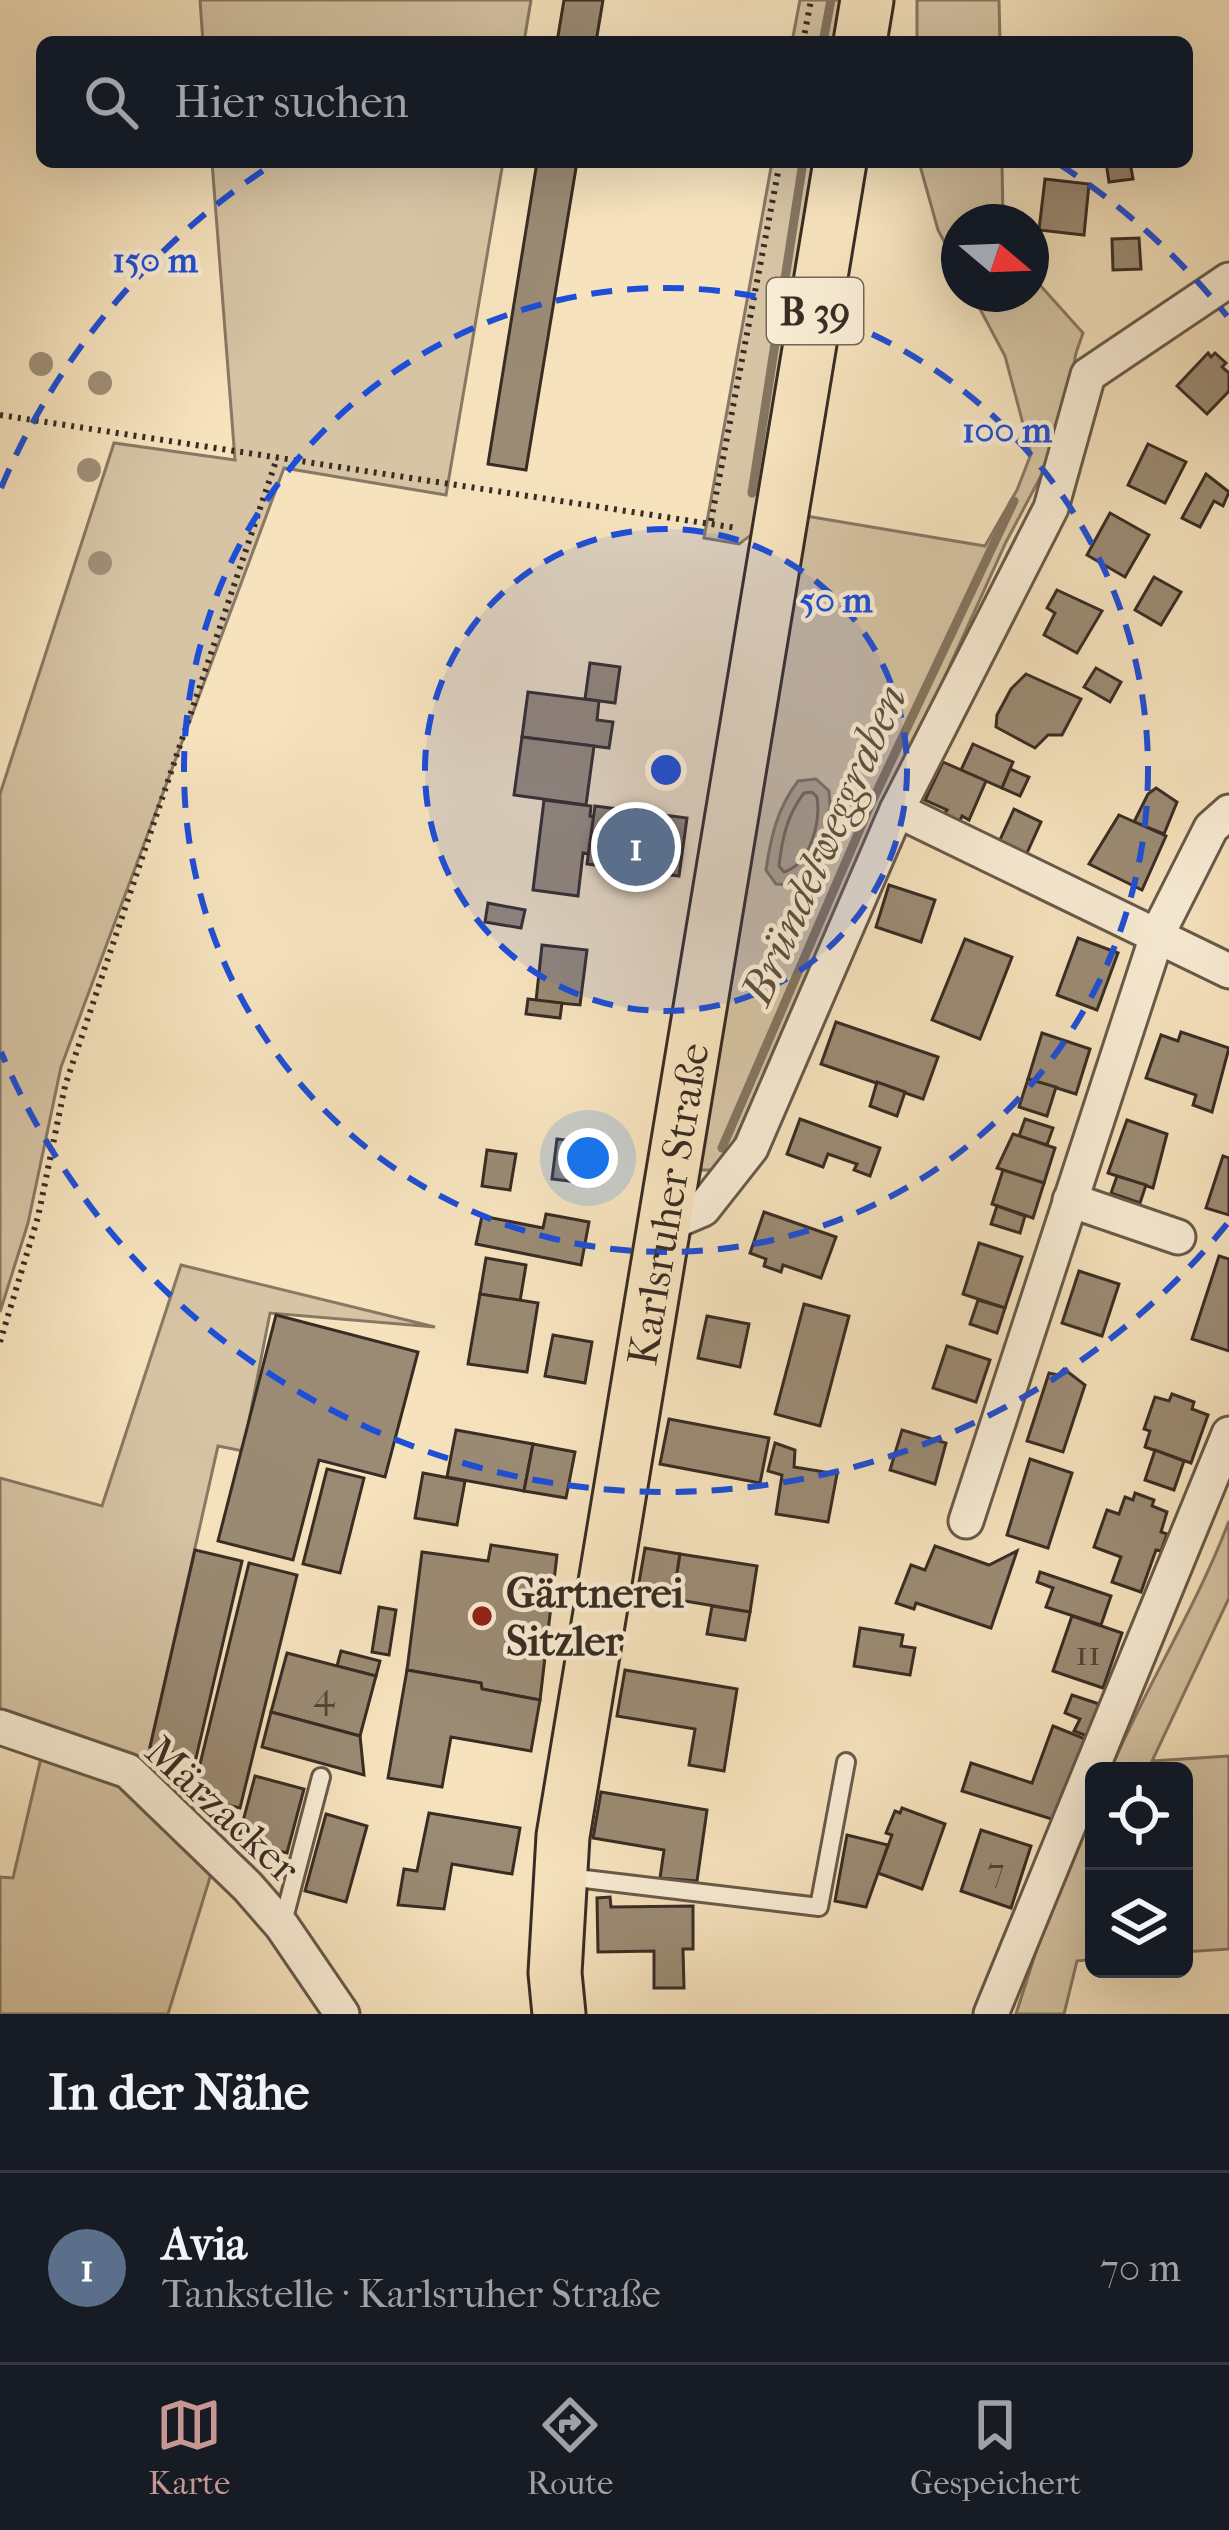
<!DOCTYPE html>
<html lang="de">
<head>
<meta charset="utf-8">
<style>
  body { margin:0; font-family:"IM FELL French Canon",serif; background:#242831; color:#f1f3f6 }
  .controls { position:absolute; right:36px; bottom:36px; display:grid; overflow:hidden; border-radius:18px; box-shadow:0 12px 48px #0002 }
  .controls button { width:108px; height:108px; display:grid; place-items:center; padding:0; border:0; border-bottom:3px solid #363941; background:#171b24; color:#f1f3f6; font:60px sans-serif }
  .compass { position:absolute; left:941px; top:204px; width:108px; height:108px; border-radius:50%; background:#171b24; box-shadow:0 12px 48px #0002; rotate:109deg }
  .you { position:absolute; left:588px; top:1158px; width:42px; height:42px; margin:-30px; border:9px solid #fff; border-radius:50%; background:#1a73e8; box-shadow:0 0 0 18px #1a73e833 }
  .badge { display:grid; place-items:center; width:78px; height:78px; border-radius:50%; background:#c59692; color:#fff; font-size:39px; font-weight:700 }
  .pin { position:absolute; translate:-50% -50%; border:6px solid #fff; box-shadow:0 3px 12px #0006 }
  .list { margin:0; padding:0; list-style:none }
  h2 { display:flex; justify-content:space-between; align-items:center; height:156px; margin:0; padding:0 48px; font-size:51px }
  h2 small { font-size:39px; font-weight:400; color:#9ea1a6 }
  .list li { display:grid; grid-template-columns:78px 1fr auto; gap:36px; align-items:center; box-sizing:border-box; height:192px; padding:0 48px; border-top:3px solid #363941 }
  .list b { display:block; font-size:45px; white-space:nowrap }
  .list p { margin:0; font-size:39px; white-space:nowrap; color:#9ea1a6 }
  .list em { font-size:39px; font-style:normal; color:#9ea1a6 }
  .icon { flex:none; width:66px; height:66px; fill:none; stroke:currentColor; stroke-width:2; stroke-linecap:round; stroke-linejoin:round }
  .map { position:relative; flex:none; width:1229px; height:2014px; overflow:hidden }
  .search { position:absolute; background:#171b24; box-shadow:0 12px 48px #0002; left:36px; right:36px; top:36px; height:132px; display:flex; align-items:center; gap:30px; box-sizing:border-box; padding:0 42px; border-radius:18px; color:#9ea1a6; font-size:45px }
  .sheet { height:348px; background:#171b24 }
  nav { display:flex; justify-content:space-around; align-items:center; box-sizing:border-box; height:168px; border-top:3px solid #363941; background:#171b24; font-size:33px; color:#9ea1a6 }
  nav a { display:grid; justify-items:center; gap:6px }
  nav .on { color:#c59692 }
  .map>svg:first-child { display:block }
  .green { fill:#d6c4a4; stroke:#887864; stroke-width:3 }
  .water { fill:#b6a58a; stroke:#847561; stroke-width:3 }
  .lines { fill:none; stroke-linecap:round; stroke-linejoin:round }
  .shore { stroke:#786857; stroke-width:3 }
  .stream { stroke:#847561; stroke-width:9 }
  .building { fill:#9b8b74; stroke:#392c24; stroke-width:3 }
  .lane-casing { stroke:#685a4a; stroke-width:22 }
  .street-casing { stroke:#685a4a; stroke-width:39 }
  .primary-casing { stroke:#392c24; stroke-width:57 }
  .path { stroke:#392c24; stroke-width:6; stroke-dasharray:3 6; stroke-linecap:butt }
  .lane { stroke:#f9edd5; stroke-width:16 }
  .street { stroke:#f9edd5; stroke-width:33 }
  .primary { stroke:#f6e3be; stroke-width:51 }
  .tree { fill:#9f8f78 }
  .ring { fill:none; stroke:#1d4ed8; stroke-width:6; stroke-dasharray:21 15 }
  .poi-dot { fill:#8f2418; stroke:#f9edd5; stroke-width:4.5 }
  .labels { text-anchor:middle; stroke-width:9; stroke-linejoin:round; paint-order:stroke }
  .number-label { font-size:36px; fill:#524438 }
  .shield { fill:#f9edd5; stroke:#736659; stroke-width:3 }
  .shield-label { font-size:39px; font-weight:bold; fill:#392c24 }
  .street-label { font-size:42px; fill:#392c24; stroke:#f9edd5 }
  .poi-label { font-size:42px; font-weight:bold; fill:#392c24; stroke:#f9edd5; text-anchor:start }
  .water-label { font-size:45px; font-style:italic; fill:#5e5043; stroke:#f9edd5 }
  .centre { fill:#1d4ed8; stroke:#f9edd5; stroke-width:6 }
  .ring-label { font-size:36px; text-anchor:middle; font-weight:bold; fill:#1d4ed8; stroke:#f9edd5; stroke-width:9; stroke-linejoin:round; paint-order:stroke }
</style>
</head>
<body>
<div class="map">
<svg width="1229" height="2014" viewBox="0 0 1229 2014">
  <rect width="100%" height="100%" fill="#f6e3be"/>
  <filter id="stains"><feTurbulence type="fractalNoise" baseFrequency=".00167" numOctaves="4"/><feColorMatrix values="0 0 0 0 .2 0 0 0 0 .09 0 0 0 0 .02 0 0 0 .5 -.17"/></filter>
  <radialGradient id="worn" r=".72"><stop offset=".6" stop-color="#630" stop-opacity="0"/><stop offset="1" stop-color="#630" stop-opacity=".3"/></radialGradient>
  <g class="green">
    <polygon points="200,0 531,0 524,42 203,42"/>
    <polygon points="800,0 853,0 846,42 792,42"/>
    <polygon points="917,0 999,0 1000,42 917,42"/>
    <polygon points="212,162 503,162 446,495 284,468 61,1067 28,1223 0,1312 0,794 114,443 235,460"/>
    <polygon points="772,162 829,162 769,522 739,544 704,538"/>
    <polygon points="919,162 1002,162 1003,222 959,222 959,269 938,230"/>
    <polygon points="1031,275 1083,333 1076,353 1061,438 1006,542 726,1159 719,1170 697,1170 806,516 985,546 1017,490 1031,454 1005,356 972,294 1031,294"/>
    <polygon points="181,1265 435,1327 270,1313 243,1451 218,1446 143,1778 219,1848 168,2014 0,2014 0,1877 13,1878 48,1728 0,1713 0,1478 102,1506"/>
    <path d="M1229,1521V1598L1152,1761L1229,1756V1949L1184,1952V1771H1110C1146,1686 1196,1608 1229,1521Z"/>
    <polygon points="1094,1810 1094,1959 1077,1961 1064,2014 1016,2014 1059,1880"/>
  </g>
  <path class="water" d="M816,779L829,791C833,826 822,864 792,885L776,884L766,870C771,836 777,809 798,781Z"/>
  <g class="lines">
    <path class="shore" d="M812,792L817,797C821,823 810,864 784,872L779,866C782,839 787,815 804,793Z"/>
    <g class="stream">
      <polyline points="823,42 831,0"/>
      <polyline points="752,493 803,162"/>
      <polyline points="722,1148 870,806 1014,501"/>
    </g>
  </g>
  <g class="building">
    <polygon points="564,0 603,0 596,42 557,42"/>
    <polygon points="537,162 577,162 526,470 488,464"/>
    <polygon points="1106,162 1130,162 1133,179 1109,182"/>
    <polygon points="1045,179 1089,184 1084,235 1039,230"/>
    <polygon points="1139,238 1141,269 1113,270 1112,239"/>
    <polygon points="1208,353 1211,357 1215,353 1226,363 1222,367 1229,373 1229,391 1207,414 1177,386"/>
    <polygon points="1148,444 1186,462 1165,503 1128,485"/>
    <polygon points="1206,474 1229,492 1223,506 1214,501 1200,527 1182,518"/>
    <polygon points="1110,513 1149,535 1125,577 1087,555"/>
    <polygon points="1154,577 1181,592 1161,625 1135,610"/>
    <polygon points="1057,590 1102,611 1077,653 1044,635 1055,613 1047,608"/>
    <polygon points="590,663 620,667 615,703 585,699"/>
    <polygon points="1096,668 1121,682 1110,702 1084,687"/>
    <polygon points="1026,674 1081,699 1062,735 1048,735 1035,748 996,727 997,715 1011,689"/>
    <polygon points="528,692 599,701 597,720 613,722 609,748 522,737"/>
    <polygon points="522,737 594,746 586,805 514,795"/>
    <polygon points="973,744 1013,762 1002,788 961,770"/>
    <polygon points="943,762 986,781 969,820 962,816 959,823 943,816 947,810 925,800"/>
    <polygon points="1010,769 1029,777 1020,796 1002,788"/>
    <polygon points="1156,788 1177,802 1164,834 1134,822 1148,794"/>
    <polygon points="544,800 591,806 590,816 594,817 589,854 583,853 578,896 533,890"/>
    <polygon points="595,806 687,818 679,876 587,864"/>
    <polygon points="1014,809 1041,822 1026,855 999,842"/>
    <polygon points="1119,815 1166,836 1142,890 1089,864"/>
    <polygon points="889,885 935,900 921,942 876,927"/>
    <polygon points="488,903 525,910 521,928 485,922"/>
    <polygon points="1078,938 1118,953 1097,1010 1057,995"/>
    <polygon points="965,939 1012,957 980,1039 932,1020"/>
    <polygon points="542,945 587,950 580,1005 536,1001"/>
    <polygon points="528,999 562,1003 560,1018 526,1014"/>
    <polygon points="836,1022 938,1057 923,1099 821,1064"/>
    <polygon points="1181,1032 1229,1048 1212,1112 1193,1105 1196,1095 1146,1078 1161,1035 1178,1041"/>
    <polygon points="1042,1033 1090,1049 1076,1094 1028,1079"/>
    <polygon points="1028,1079 1056,1087 1047,1116 1019,1107"/>
    <polygon points="877,1082 905,1092 897,1116 870,1106"/>
    <polygon points="800,1119 880,1148 870,1176 854,1170 857,1164 828,1154 823,1167 787,1154"/>
    <polygon points="1025,1119 1053,1128 1047,1145 1019,1136"/>
    <polygon points="1127,1120 1167,1134 1153,1188 1108,1173"/>
    <polygon points="1013,1134 1055,1148 1044,1183 997,1168"/>
    <polygon points="557,1139 599,1144 594,1184 552,1179"/>
    <polygon points="487,1150 516,1154 510,1190 482,1186"/>
    <polygon points="1223,1156 1229,1158 1229,1215 1206,1208"/>
    <polygon points="1003,1170 1044,1183 1033,1218 992,1204"/>
    <polygon points="1117,1176 1146,1185 1140,1203 1111,1193"/>
    <polygon points="997,1206 1025,1216 1020,1233 991,1224"/>
    <polygon points="764,1212 836,1237 821,1278 783,1265 781,1272 764,1266 766,1259 750,1253"/>
    <polygon points="546,1214 589,1222 581,1265 476,1244 482,1216 543,1228"/>
    <polygon points="979,1243 1022,1257 1005,1308 963,1294"/>
    <polygon points="1219,1256 1229,1259 1229,1351 1192,1339"/>
    <polygon points="486,1258 526,1265 520,1301 480,1294"/>
    <polygon points="1079,1271 1119,1284 1102,1336 1062,1323"/>
    <polygon points="480,1294 538,1303 527,1372 468,1364"/>
    <polygon points="978,1300 1005,1308 997,1333 970,1324"/>
    <polygon points="804,1304 849,1316 820,1426 775,1414"/>
    <polygon points="276,1315 418,1352 385,1477 319,1460 293,1560 218,1541"/>
    <polygon points="707,1316 749,1324 740,1367 698,1358"/>
    <polygon points="553,1335 592,1342 585,1383 545,1376"/>
    <polygon points="947,1346 990,1360 976,1402 933,1388"/>
    <polygon points="1064,1369 1085,1385 1063,1452 1027,1441 1049,1373 1058,1375"/>
    <polygon points="1172,1394 1194,1402 1192,1409 1208,1415 1191,1463 1145,1447 1150,1431 1144,1429 1155,1397 1169,1401"/>
    <polygon points="669,1419 769,1438 760,1483 660,1464"/>
    <polygon points="456,1430 533,1444 524,1491 447,1477"/>
    <polygon points="902,1430 946,1443 935,1484 890,1470"/>
    <polygon points="775,1443 795,1450 794,1467 837,1474 828,1522 776,1514 782,1475 768,1471"/>
    <polygon points="533,1444 575,1452 566,1498 524,1491"/>
    <polygon points="1155,1450 1184,1461 1174,1490 1145,1480"/>
    <polygon points="1030,1459 1072,1473 1048,1548 1007,1535"/>
    <polygon points="327,1469 364,1478 340,1573 303,1564"/>
    <polygon points="423,1473 465,1481 457,1525 415,1518"/>
    <polygon points="1135,1493 1154,1500 1152,1506 1167,1512 1161,1532 1167,1534 1161,1551 1156,1550 1141,1592 1112,1582 1121,1557 1094,1547 1107,1510 1119,1514 1125,1497 1133,1500"/>
    <polygon points="491,1545 557,1555 540,1700 482,1689 481,1683 407,1670 422,1552 488,1561"/>
    <polygon points="935,1546 989,1565 1017,1551 991,1628 916,1603 914,1609 896,1603 911,1565 925,1570"/>
    <polygon points="645,1548 680,1554 673,1599 637,1594"/>
    <polygon points="195,1550 242,1561 196,1758 150,1747"/>
    <polygon points="680,1554 757,1566 750,1612 673,1599"/>
    <polygon points="249,1563 297,1575 240,1808 192,1797"/>
    <polygon points="1040,1572 1111,1596 1101,1625 1046,1607 1053,1588 1037,1582"/>
    <polygon points="712,1606 750,1612 745,1640 707,1634"/>
    <polygon points="379,1607 396,1610 389,1655 372,1652"/>
    <polygon points="1072,1616 1122,1633 1103,1688 1053,1671"/>
    <polygon points="860,1628 903,1635 901,1646 915,1648 910,1675 854,1666"/>
    <polygon points="341,1651 380,1661 376,1676 337,1666"/>
    <polygon points="287,1653 376,1676 360,1736 271,1712"/>
    <polygon points="407,1670 481,1683 482,1689 540,1700 531,1751 451,1737 442,1787 388,1778"/>
    <polygon points="625,1670 737,1689 724,1771 689,1765 695,1729 617,1716"/>
    <polygon points="1072,1695 1102,1705 1087,1736 1074,1731 1080,1719 1065,1713"/>
    <polygon points="271,1712 360,1736 364,1775 262,1747"/>
    <polygon points="1053,1726 1093,1742 1061,1822 962,1791 971,1763 1032,1783"/>
    <polygon points="255,1776 304,1789 287,1853 238,1840"/>
    <polygon points="601,1792 707,1810 697,1881 660,1878 664,1850 593,1838"/>
    <polygon points="902,1808 945,1824 922,1889 878,1873 892,1835 886,1833 895,1811 900,1813"/>
    <polygon points="429,1813 520,1828 512,1874 452,1864 444,1909 398,1905 404,1869 417,1871"/>
    <polygon points="326,1814 367,1826 346,1902 305,1891"/>
    <polygon points="981,1830 1031,1846 1011,1908 961,1891"/>
    <polygon points="847,1835 888,1845 866,1907 835,1901"/>
    <polygon points="610,1897 611,1907 693,1906 693,1949 683,1949 684,1988 654,1988 654,1951 598,1952 597,1898"/>
  </g>
  <g class="lines">
    <g class="lane-casing">
      <g id="lane">
        <polyline points="568,1877 819,1907 846,1762"/>
        <polyline points="282,1926 321,1777"/>
      </g>
    </g>
    <g class="street-casing">
      <g id="street">
        <polyline points="897,810 1229,971"/>
        <polyline points="1070,1200 1178,1237"/>
        <polyline points="663,1226 703,1209 751,1148 897,810 1051,508 1088,375 1229,280"/>
        <polyline points="966,1521 1158,933 1211,828 1229,812"/>
        <polyline points="0,1727 128,1771 248,1887 282,1926 342,2014"/>
        <polyline points="991,2014 1229,1434"/>
      </g>
    </g>
    <g class="primary-casing">
      <g id="primary">
        <polyline points="860,42 867,0"/>
        <path id="s1" d="M559,2014L555,1973L563,1836L840,162"/>
      </g>
    </g>
    <g class="path">
      <polyline points="803,42 811,0"/>
      <polyline points="0,415 737,528"/>
      <polyline points="711,521 780,162"/>
      <polyline points="0,1342 38,1217 65,1086 277,458"/>
    </g>
    <use href="#lane" class="lane"/>
    <use href="#street" class="street"/>
    <use href="#primary" class="primary"/>
  </g>
  <g class="tree">
    <circle cx="41" cy="364" r="12"/>
    <circle cx="100" cy="383" r="12"/>
    <circle cx="89" cy="470" r="12"/>
    <circle cx="100" cy="563" r="12"/>
  </g>
  <circle cx="666" cy="770" r="241" fill="#1d4ed8" fill-opacity=".12"/>
  <g class="ring">
    <circle cx="666" cy="770" r="241"/>
    <circle cx="666" cy="770" r="482"/>
    <path d="M1227 1224A722 722 0 0 1 1 1052M1 488A722 722 0 0 1 273 164M1059 164A722 722 0 0 1 1227 316"/>
  </g>
  <circle class="poi-dot" cx="482" cy="1616" r="12"/>
  <g class="labels">
    <g class="number-label">
      <text x="1088" y="1665">11</text>
      <text x="324" y="1707">4</text>
      <text x="996" y="1882">7</text>
    </g>
    <rect class="shield" x="767" y="278" width="96" height="66" rx="9"/>
    <g class="shield-label">
      <text x="815" y="325">B 39</text>
    </g>
    <g class="street-label">
      <text dy="15" stroke="none"><textPath href="#s1" startOffset="819">Karlsruher Straße</textPath></text>
      <text transform="translate(223 1809) rotate(43)" y="15">Märzacker</text>
    </g>
    <g class="poi-label">
      <text x="506" y="1607">Gärtnerei<tspan x="506" dy="48">Sitzler</tspan></text>
    </g>
    <g class="water-label">
      <text transform="translate(823 844) rotate(-66)" y="16">Bründelweggraben</text>
    </g>
  </g>
  <circle cx="666" cy="770" r="18" class="centre"/>
  <g class="ring-label">
    <text x="155" y="272">150 m</text>
    <text x="1007" y="442">100 m</text>
    <text x="836" y="612">50 m</text>
  </g>
  <rect width="100%" height="100%" filter="url(#stains)"/>
  <rect width="100%" height="100%" fill="url(#worn)"/>
</svg>
<div class="controls">
<button><svg class="icon" aria-label="locate" viewBox="0 0 24 24"><circle cx="12" cy="12" r="6"/><path d="M12 2v4M12 18v4M2 12h4M18 12h4"/></svg></button>
<button><svg class="icon" aria-label="layers" viewBox="0 0 24 24"><path d="M12 4l9 5-9 5-9-5zM3 14l9 5 9-5"/></svg></button>
</div>
<svg class="compass" viewBox="-18 -18 36 36"><path d="M0-13l5 13h-10z" fill="#e53935"/><path d="M0 13l5-13h-10z" fill="#9ea1a6"/></svg>
<div class="you"></div>
<div class="pin badge" style="left:636px;top:847px;background:#5c6f8a">1</div>
<div class="search"><svg class="icon" aria-label="search" viewBox="0 0 24 24"><circle cx="10" cy="10" r="6"/><path d="M15 15l6 6"/></svg>Hier suchen</div>
</div>
<section class="sheet">
<h2>In der Nähe<small></small></h2>
<ul class="list">
<li><span class="badge" style="background:#5c6f8a">1</span><div><b>Avia</b><p>Tankstelle · Karlsruher Straße</p></div><em>70 m</em></li>
</ul>
</section>
<nav>
<a class="on"><svg class="icon" aria-label="map" viewBox="0 0 24 24"><path d="M3 6l6-2 6 2 6-2v14l-6 2-6-2-6 2zM9 4v14M15 6v14"/></svg>Karte</a>
<a><svg class="icon" aria-label="directions" viewBox="0 0 24 24"><path d="M12 3l9 9-9 9-9-9zM9 14v-3h6M13 9l2 2-2 2"/></svg>Route</a>
<a><svg class="icon" aria-label="saved" viewBox="0 0 24 24"><path d="M7 4h10v16l-5-4-5 4z"/></svg>Gespeichert</a>
</nav>
</body>
</html>
